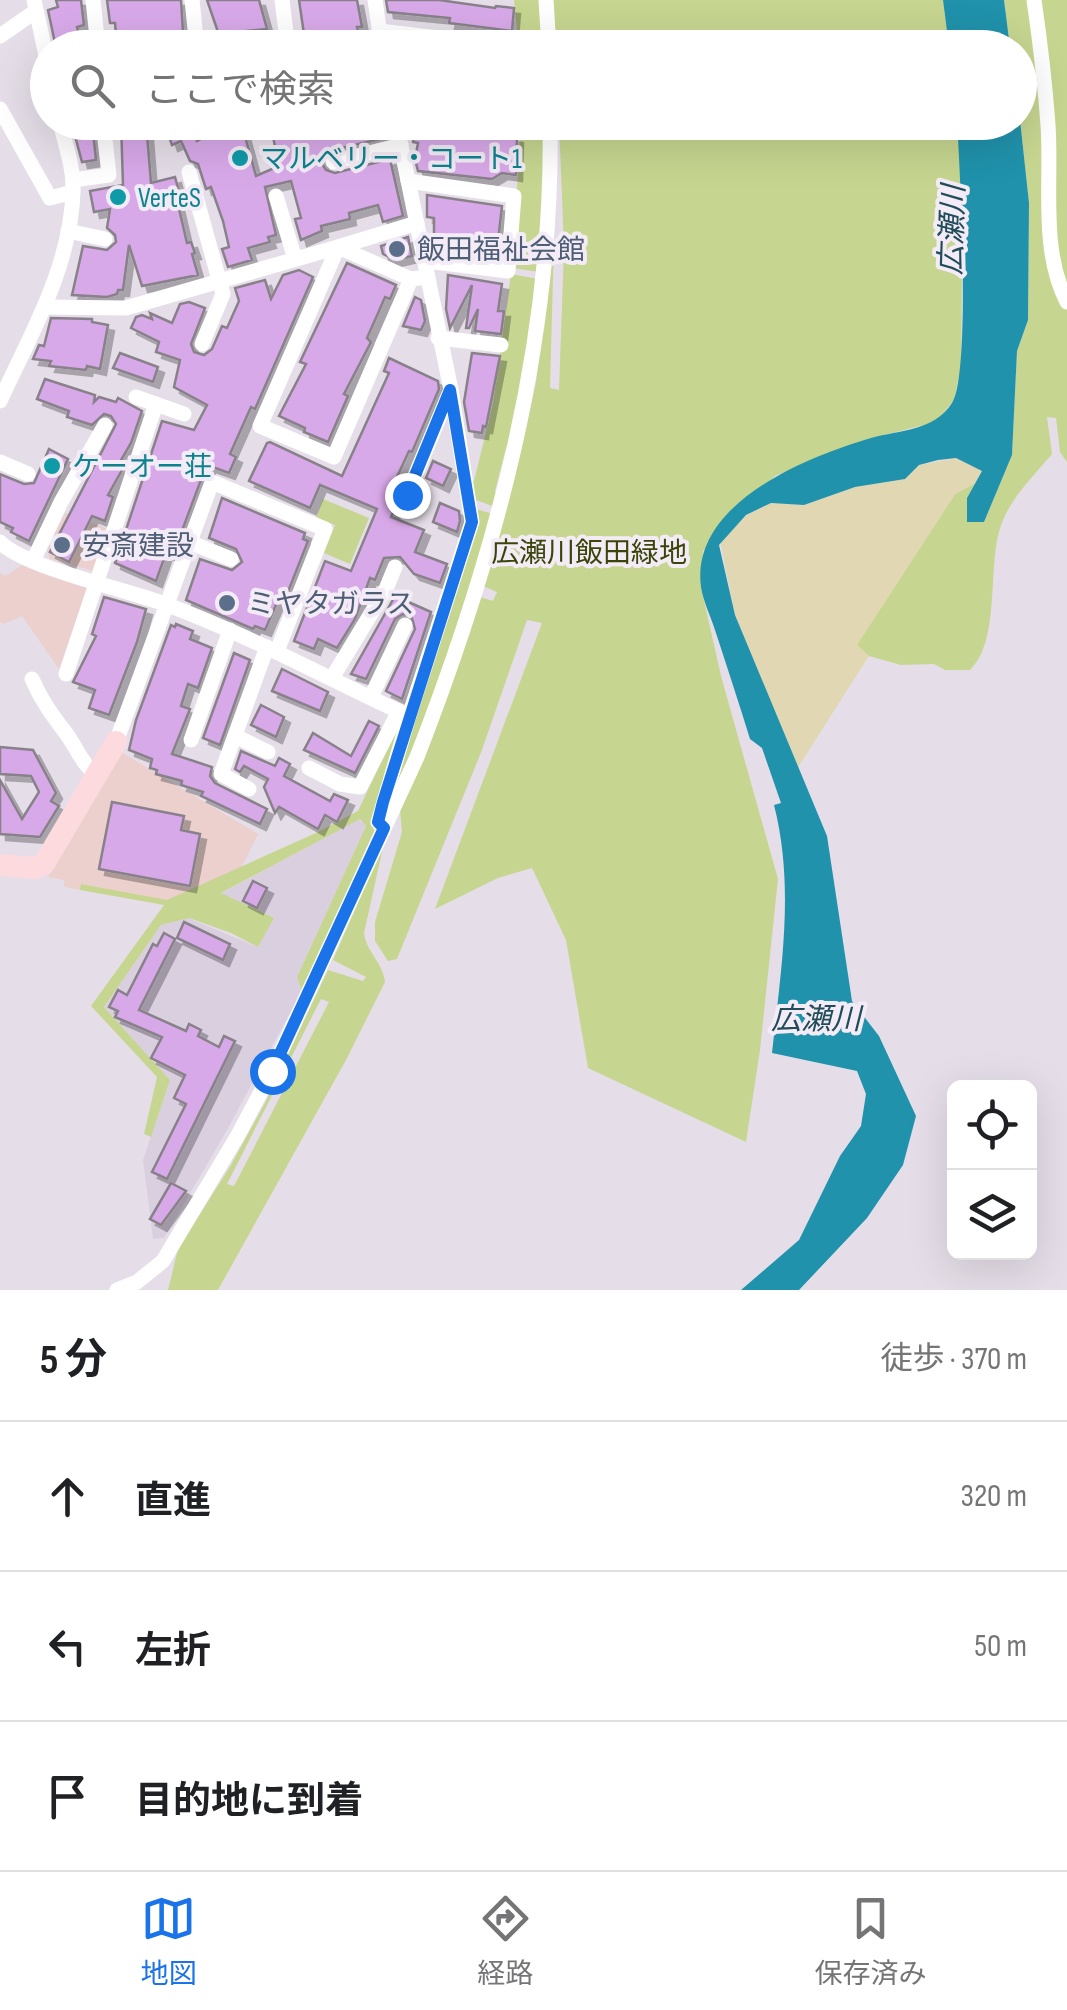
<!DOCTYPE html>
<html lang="ja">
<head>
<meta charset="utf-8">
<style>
  body { margin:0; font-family:"Sofia Sans Condensed","Noto Sans JP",sans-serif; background:#f6f6f6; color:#202124 }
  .controls { position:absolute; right:30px; bottom:30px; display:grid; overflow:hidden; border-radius:15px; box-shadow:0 10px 40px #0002 }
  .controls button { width:90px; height:90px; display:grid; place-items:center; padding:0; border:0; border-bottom:2px solid #e0e0e0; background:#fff; color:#202124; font:50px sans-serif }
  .stop { position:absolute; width:30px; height:30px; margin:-22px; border:8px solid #1a73e8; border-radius:50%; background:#fff }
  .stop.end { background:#1a73e8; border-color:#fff; box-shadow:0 2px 10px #0008 }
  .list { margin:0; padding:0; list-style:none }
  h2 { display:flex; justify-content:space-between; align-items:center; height:130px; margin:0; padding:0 40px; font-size:42px }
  h2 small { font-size:32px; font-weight:400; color:#757577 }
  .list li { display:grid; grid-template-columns:65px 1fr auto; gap:30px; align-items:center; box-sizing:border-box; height:150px; padding:0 40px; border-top:2px solid #e0e0e0 }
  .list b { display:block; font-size:38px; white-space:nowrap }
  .list em { font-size:32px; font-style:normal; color:#757577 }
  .icon { flex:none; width:55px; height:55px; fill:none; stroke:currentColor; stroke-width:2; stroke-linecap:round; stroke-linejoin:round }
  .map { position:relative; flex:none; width:1067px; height:1290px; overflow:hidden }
  .search { position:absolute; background:#fff; box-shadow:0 10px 40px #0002; left:30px; right:30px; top:30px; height:110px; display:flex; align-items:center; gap:25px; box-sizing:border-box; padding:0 35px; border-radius:55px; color:#757577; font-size:38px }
  .sheet { height:580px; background:#fff }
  nav { display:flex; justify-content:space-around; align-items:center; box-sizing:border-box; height:140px; border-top:2px solid #e0e0e0; background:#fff; font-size:28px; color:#757577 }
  nav a { display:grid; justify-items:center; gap:5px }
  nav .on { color:#1a73e8 }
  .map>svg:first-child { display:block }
  .built { fill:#dacfdf }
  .industrial { fill:#ebd0cd }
  .green { fill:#c6d690; fill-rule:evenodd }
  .sand { fill:#e1d8b3 }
  .water { fill:#2092ac }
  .building { fill:#d8a9e9; stroke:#88818a; stroke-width:2.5; filter:url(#shadow) }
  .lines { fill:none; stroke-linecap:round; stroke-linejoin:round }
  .street { stroke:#fff; stroke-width:15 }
  .secondary { stroke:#fcdadd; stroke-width:22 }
  .route { stroke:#1a73e8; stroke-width:12 }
  .culture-dot { fill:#0f9aa8; stroke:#f3ebf5; stroke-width:4 }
  .service-dot { fill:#5c6f8a; stroke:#f3ebf5; stroke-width:4 }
  .labels { text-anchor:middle; stroke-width:8; stroke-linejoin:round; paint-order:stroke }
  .culture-label { font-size:28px; fill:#0d838f; stroke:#f3ebf5; text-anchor:start }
  .service-label { font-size:28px; fill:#4e5e75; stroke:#f3ebf5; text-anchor:start }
  .park-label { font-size:28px; fill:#3b450a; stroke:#f3ebf5 }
  .water-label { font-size:30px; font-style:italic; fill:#204d59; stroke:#f3ebf5 }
</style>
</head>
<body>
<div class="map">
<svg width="1067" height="1290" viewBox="0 0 1067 1290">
  <defs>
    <filter id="shadow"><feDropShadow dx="6" dy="6" stdDeviation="0" flood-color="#0004"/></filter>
  </defs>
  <rect width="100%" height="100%" fill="#e5dee8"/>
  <polygon class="built" points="359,819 366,826 297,977 302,991 227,1130 164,1238 153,1239 143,1160 170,1080 104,1007 161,925 188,918 258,947 273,918 220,894"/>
  <g class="industrial">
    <polygon points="65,513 106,528 94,571 50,559 47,550"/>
    <polygon points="22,565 88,586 59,669 22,616 4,624 0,622 0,573 6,576"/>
    <polygon points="121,752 258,834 241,868 167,901 82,884 80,890 64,887 64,880 48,877"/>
  </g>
  <g class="green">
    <polygon points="514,0 541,0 544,47 519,47"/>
    <polygon points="552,0 943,0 949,47 555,47"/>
    <path d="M1004,0H1067V462L1060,452L1056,418L1047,417L1052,454C1032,478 1007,501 999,532C988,571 1000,641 970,670H945L934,664L901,665L869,656L856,646L955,494L975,483L967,498V521L984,522L1012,455L1017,351L1028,320L1029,203L1020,120V48L1010,47Z"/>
    <polygon points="521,123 546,123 539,272 512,268"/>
    <polygon points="559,123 957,123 963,200 961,366 954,400 936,422 868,439 775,476 703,551 701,587 721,676 778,879 760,1050 746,1142 588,1068 566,940 532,868 498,878 435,909 542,623 527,620 482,750 397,959 388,961 375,941 375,922 402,832 400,810 480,597 493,601 497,592 483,586 523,442 536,382 554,241 550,388 559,390 564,248"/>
    <polygon points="511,274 538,279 511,443 506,448 495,491 498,498 495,507 476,500 470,483 474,481 493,404"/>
    <polygon points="323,499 369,518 350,564 324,553 335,525 316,518"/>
    <path d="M476,509L493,514C464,617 430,718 386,815Z"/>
    <polygon points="400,723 374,831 302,991 297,977 366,826 360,819 221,893 274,918 258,947 231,933 189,918 161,925 104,1007 170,1080 151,1137 144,1134 157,1077 91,1006 164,905 80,890 81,884 167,900 318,832 358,811"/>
    <path d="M384,843L364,933C366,952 383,962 385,982L346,1060L218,1290H168L178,1249L231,1165L266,1101L328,970L363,981L366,977L333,960ZM321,999L329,1002L234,1186L227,1184Z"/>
  </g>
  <polygon class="sand" points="956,458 982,471 975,483 955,494 857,645 869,656 797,769 735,615 720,541 747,515 771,503 804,505 855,487 905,479 919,465"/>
  <g class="water">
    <polygon points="943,0 1004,0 1010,47 949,47"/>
    <path d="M1020,120L1029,203L1028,320L1017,351L1012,455L984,522H967V498L982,471L956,458L938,460L919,465L905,479L855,487L804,505L771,503L746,515L719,545L735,615L827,836L852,1001L879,1036L916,1116L903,1165L867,1218L799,1290H741L799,1240L840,1156L861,1126L866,1094L857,1071L772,1053C781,969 795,887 774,805L781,803L762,748L750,739C739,703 727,667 715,630C711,617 703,601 701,587C690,503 807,457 871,438C900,430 934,431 952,403C971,374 960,167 957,123Z"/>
  </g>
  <g class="building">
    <polygon points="56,0 81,0 84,25 77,27 82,48 56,48 48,10 58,7"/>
    <polygon points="107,0 181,0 184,48 117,47 115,23 110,23"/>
    <polygon points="207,0 259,0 267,29 237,32 243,48 218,48 214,36 218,35 217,29"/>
    <polygon points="299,0 357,0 362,27 357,27 362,48 306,48"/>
    <polygon points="386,0 439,0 495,8 496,6 514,8 512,31 449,23 450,18 388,12"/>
    <polygon points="81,122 92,122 96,160 82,162 74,132 82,131"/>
    <polygon points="121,122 146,122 151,183 175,177 180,195 176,196 187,243 191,242 195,253 192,254 198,275 142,286 129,245 123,290 118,290 117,294 107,297 72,295 83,246 107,250 116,242 115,235 107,228 110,209 94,212 90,191 123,185"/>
    <polygon points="164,122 190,122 197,141 234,122 241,122 256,176 279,166 270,122 385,122 388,137 329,151 322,164 326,170 335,173 390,159 403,216 383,222 378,205 349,213 350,219 321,226 322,231 301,240 295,219 301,218 291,181 265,187 276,235 268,237 270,242 248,248 252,260 228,267 222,249 229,247 223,221 211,187 206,189 198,164 190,161 181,141 172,145"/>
    <polygon points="416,125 458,132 458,127 517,137 516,175 502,173 492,179 418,171 415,159 418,143 413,142"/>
    <polygon points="427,195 502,206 496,258 434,250 434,218 427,217"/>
    <polygon points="408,237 412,256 395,260 383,254 381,246"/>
    <polygon points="347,263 396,285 390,299 385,297 379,311 367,338 371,342 344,394 348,396 328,442 304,432 305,428 279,416 306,364 300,362"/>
    <polygon points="299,270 313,277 255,409 251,407 230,454 236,457 229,473 210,466 202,477 173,555 166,553 156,581 115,563 162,421 194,430 207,405 174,387 180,360 156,352 159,342 131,328 136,317 142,315 152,319 150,313 172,323 180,304 189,302 205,308 191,344 194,352 204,355 212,349 222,326 227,328 239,301 235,288 265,280 271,299 283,275"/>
    <polygon points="448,275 502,284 498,311 504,311 501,334 475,331 478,309 469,328 466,328 472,285 450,328 446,309"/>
    <polygon points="415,297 421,300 425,321 421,330 403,326"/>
    <polygon points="51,318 92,319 92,322 108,325 100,369 87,366 86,370 49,366 51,361 33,359 39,345 44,346"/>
    <polygon points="120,353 158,367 153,382 113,368"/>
    <polygon points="472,353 500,356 486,427 483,426 482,433 469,431 464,402"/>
    <polygon points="389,358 438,381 439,389 412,452 409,451 390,492 396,495 398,501 391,517 424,530 415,552 447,564 440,583 414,574 400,557 384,558 375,580 370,578 355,619 337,648 318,639 314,649 294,641 325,561 351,571 377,509 320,485 310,508 249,481 267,443 270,442 342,476 389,373 384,371"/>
    <polygon points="45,379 95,395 94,402 99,397 116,402 118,398 142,411 131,443 117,467 122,470 108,495 113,497 105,521 92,516 69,562 50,552 116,424 111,416 104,414 92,425 67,417 69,411 37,399"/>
    <polygon points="49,449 68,459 29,541 11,532 13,528 0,522 0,474 24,484 34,483"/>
    <polygon points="433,461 451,469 443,486 426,478"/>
    <polygon points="222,498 305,533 303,539 308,541 284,602 278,600 265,630 255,626 253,629 186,600 200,559 232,570 242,562 236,549 209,538"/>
    <polygon points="440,503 459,511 460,521 457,532 433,522"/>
    <polygon points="395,596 431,612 402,699 386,691 415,629 411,615 403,614 395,619 366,679 351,674"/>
    <polygon points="104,597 146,609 137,642 109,715 89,708 95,690 73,682 96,636 92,634"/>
    <polygon points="176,624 193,631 190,639 212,648 198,688 188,684 181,706 190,709 172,754 212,767 210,776 215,783 267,809 260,824 201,796 203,792 181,785 182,781 156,774 157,770 150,768 152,759 129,750 136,720 171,625 175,627"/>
    <polygon points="234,653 250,660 220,745 203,738"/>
    <polygon points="282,669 328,692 320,711 272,691"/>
    <polygon points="261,705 284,717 276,737 251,725"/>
    <polygon points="369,721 379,726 355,773 304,750 313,733 351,756"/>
    <polygon points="0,747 33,750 56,793 51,801 59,806 40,837 0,834 0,780 22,819 39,792 31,776 0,774"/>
    <polygon points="241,751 275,766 279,758 290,764 284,776 330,801 334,794 348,800 337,822 325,815 318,829 279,807 275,813 264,787 268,779 244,766 240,772 235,769"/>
    <polygon points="112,802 184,816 181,830 200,834 190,886 99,869"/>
    <polygon points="253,881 267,888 257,908 243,901"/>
    <polygon points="184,922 230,944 223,960 177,938"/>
    <polygon points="164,933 175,939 139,1010 186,1031 189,1024 201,1030 198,1036 219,1047 224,1036 235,1041 167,1179 152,1172 186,1104 174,1098 185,1075 151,1058 162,1037 115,1017 118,1011 109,1007 118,990 127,995 153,944 157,946"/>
    <polygon points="171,1183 186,1191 161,1225 150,1219"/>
  </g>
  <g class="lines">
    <g class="street">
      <polyline points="34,0 48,65"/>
      <polyline points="93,0 98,48"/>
      <polyline points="192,0 197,48"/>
      <polyline points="282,0 288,48"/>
      <polyline points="375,0 382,48"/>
      <polyline points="546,0 549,48"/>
      <path d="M1034,0C1040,41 1045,83 1048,125C1052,182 1040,250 1067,302"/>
      <polyline points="379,31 517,47"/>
      <polyline points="0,36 36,11"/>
      <polyline points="0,109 50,198 73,192"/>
      <polyline points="492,122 519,126"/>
      <polyline points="333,162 401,145"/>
      <polyline points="189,172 223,294 202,344"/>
      <polyline points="73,180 109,175 103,122"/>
      <polyline points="408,181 514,196 508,271 426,261"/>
      <polyline points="276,196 295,259"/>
      <polyline points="68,231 105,239"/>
      <polyline points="411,279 334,457 260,426 338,247 417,223"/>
      <polyline points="44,307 126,308 338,247 411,279 420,278"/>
      <polyline points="438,338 501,345"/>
      <polyline points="136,397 184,414"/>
      <path d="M0,401C31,334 71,266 73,191C74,168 65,144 60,122"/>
      <polyline points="0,462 28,474"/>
      <polyline points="407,495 449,394"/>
      <path d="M0,542C26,568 125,589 165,604C249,635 328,679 409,716L472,522L451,390L396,122"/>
      <polyline points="189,542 231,559"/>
      <polyline points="33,561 61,502 105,425"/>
      <polyline points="66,674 156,404"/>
      <polyline points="332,678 386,589 395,567"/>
      <path d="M32,679C42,702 53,716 68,736C78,751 83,765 98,776"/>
      <polyline points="371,697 405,625"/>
      <polyline points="235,736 268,752"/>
      <polyline points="191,740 230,630"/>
      <polyline points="116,742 212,482 325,529 277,651"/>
      <polyline points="309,768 340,784 360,787 399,711"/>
      <polyline points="249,789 221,774 267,647"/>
      <polyline points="381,826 378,822 409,716"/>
      <path d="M117,1290L137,1282L163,1261L238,1135L272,1071L417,757C496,554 554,342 550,122"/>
    </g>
    <polyline class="secondary" points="0,865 35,868 44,864 116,742"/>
  </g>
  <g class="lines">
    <polyline class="route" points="272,1071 384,828 378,822 383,802 472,522 450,390 407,495"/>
  </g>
  <g class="culture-dot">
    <circle cx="240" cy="158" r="10"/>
    <circle cx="118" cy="197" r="10"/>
    <circle cx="52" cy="466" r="10"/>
  </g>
  <g class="service-dot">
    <circle cx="397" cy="249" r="10"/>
    <circle cx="62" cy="545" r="10"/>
    <circle cx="227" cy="603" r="10"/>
  </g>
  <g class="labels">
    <g class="culture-label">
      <text x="260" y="168">マルベリー・コート1</text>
      <text x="138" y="207">VerteS</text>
      <text x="72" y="476">ケーオー荘</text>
    </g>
    <g class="service-label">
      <text x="417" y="259">飯田福祉会館</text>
      <text x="82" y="555">安斎建設</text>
      <text x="247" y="613">ミヤタガラス</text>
    </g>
    <g class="park-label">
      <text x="589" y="562">広瀬川飯田緑地</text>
    </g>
    <g class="water-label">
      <text transform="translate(952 230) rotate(-88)" y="10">広瀬川</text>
      <text x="816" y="1029">広瀬川</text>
    </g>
  </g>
</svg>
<div class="controls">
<button><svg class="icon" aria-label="locate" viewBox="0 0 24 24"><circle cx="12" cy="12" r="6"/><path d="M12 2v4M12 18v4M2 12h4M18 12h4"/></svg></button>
<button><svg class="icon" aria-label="layers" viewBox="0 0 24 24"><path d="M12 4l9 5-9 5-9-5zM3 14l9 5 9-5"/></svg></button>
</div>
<div class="stop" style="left:272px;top:1071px"></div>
<div class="stop end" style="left:407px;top:495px"></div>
<div class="search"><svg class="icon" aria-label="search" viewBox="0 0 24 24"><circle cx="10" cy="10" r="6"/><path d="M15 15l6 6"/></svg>ここで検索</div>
</div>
<section class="sheet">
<h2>5 分<small>徒歩 · 370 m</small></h2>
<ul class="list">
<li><svg class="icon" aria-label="ahead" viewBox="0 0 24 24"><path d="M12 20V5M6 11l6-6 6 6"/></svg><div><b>直進</b></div><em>320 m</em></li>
<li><svg class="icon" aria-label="left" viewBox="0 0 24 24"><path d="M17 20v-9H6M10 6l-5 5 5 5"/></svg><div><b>左折</b></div><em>50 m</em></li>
<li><svg class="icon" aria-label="arrive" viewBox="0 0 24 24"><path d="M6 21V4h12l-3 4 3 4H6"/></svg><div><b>目的地に到着</b></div></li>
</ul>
</section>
<nav>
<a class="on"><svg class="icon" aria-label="map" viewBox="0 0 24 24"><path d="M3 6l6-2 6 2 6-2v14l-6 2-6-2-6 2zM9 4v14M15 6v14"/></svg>地図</a>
<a><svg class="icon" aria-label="directions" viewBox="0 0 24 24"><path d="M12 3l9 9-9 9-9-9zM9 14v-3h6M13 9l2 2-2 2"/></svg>経路</a>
<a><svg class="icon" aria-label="saved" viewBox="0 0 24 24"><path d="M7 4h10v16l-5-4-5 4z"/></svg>保存済み</a>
</nav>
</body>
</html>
